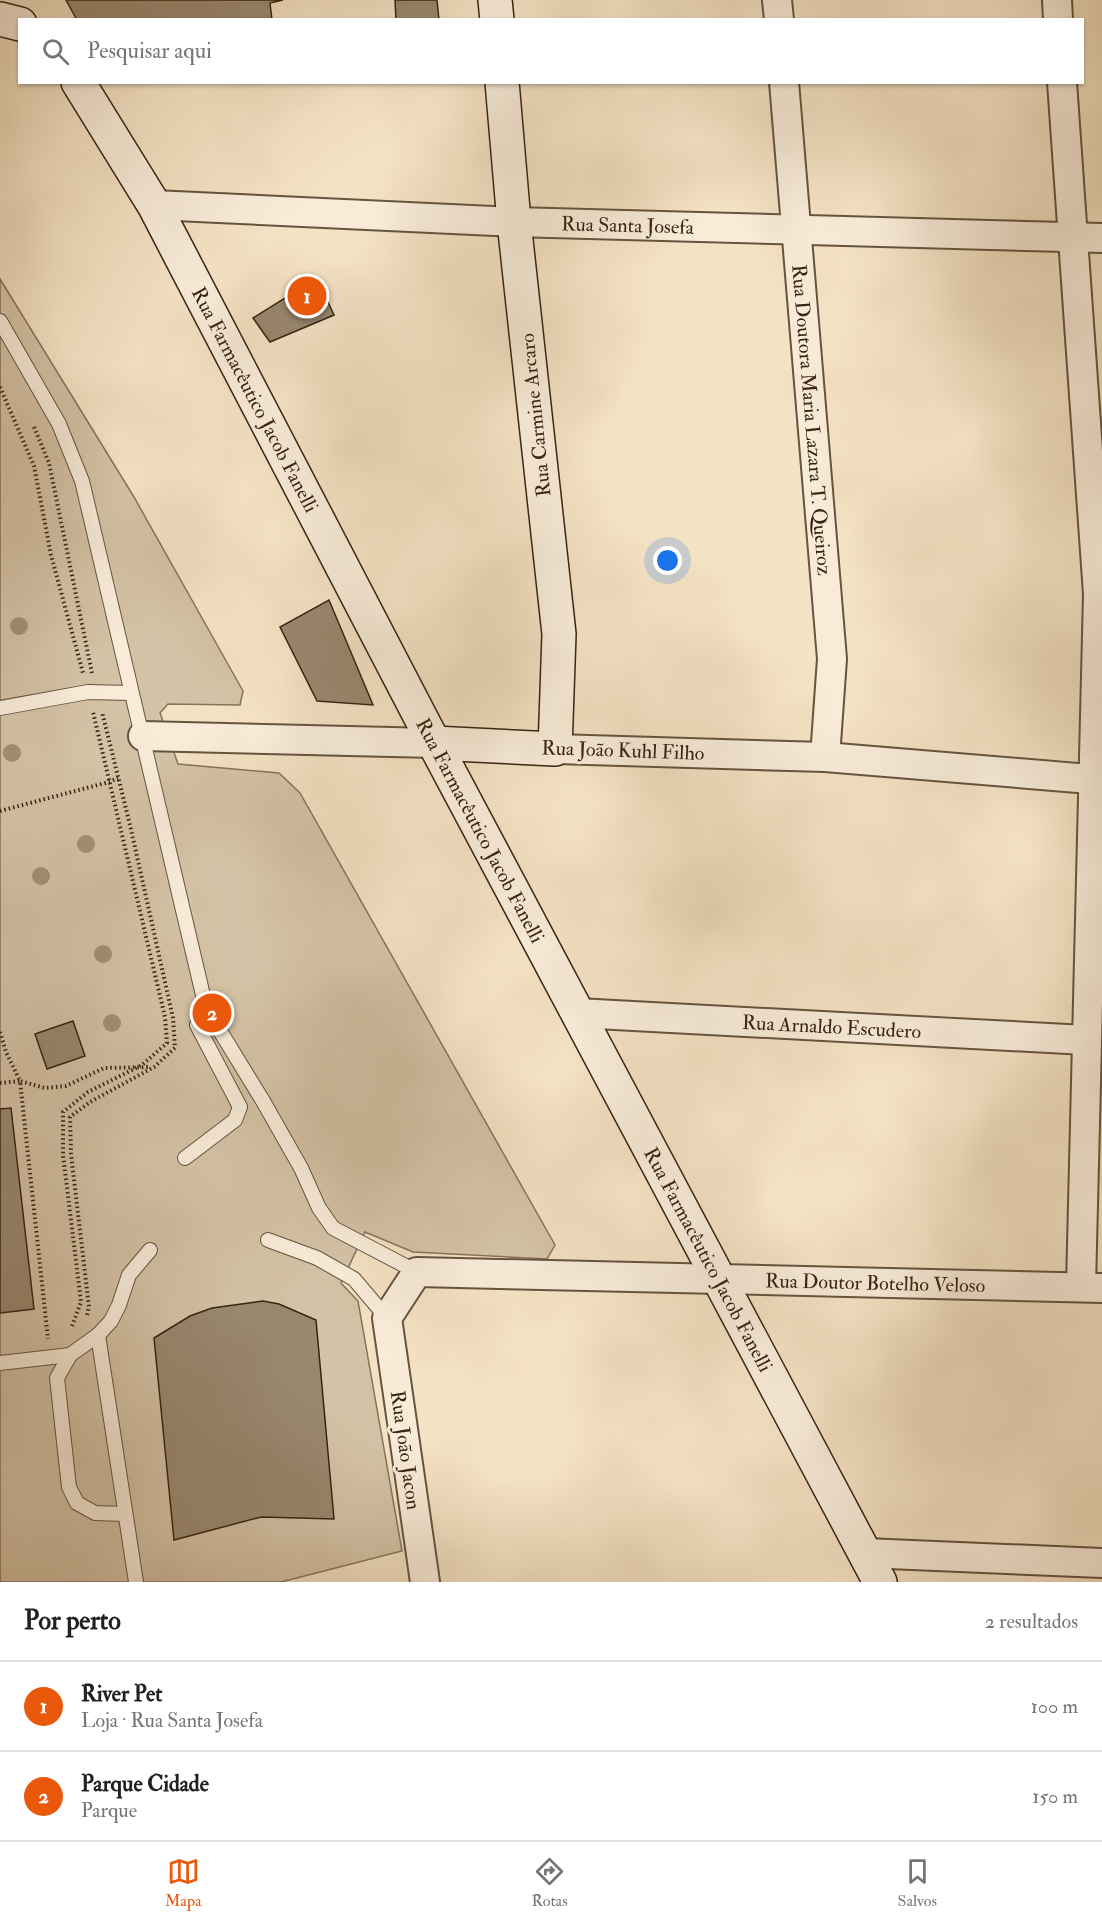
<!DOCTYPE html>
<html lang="pt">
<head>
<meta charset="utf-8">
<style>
  body { margin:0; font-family:"IM FELL Double Pica",serif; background:#f2f2f2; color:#202124 }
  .you { position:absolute; left:668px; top:561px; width:21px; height:21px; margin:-15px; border:4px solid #fff; border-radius:50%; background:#1a73e8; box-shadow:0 0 0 9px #1a73e833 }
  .badge { display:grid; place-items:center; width:39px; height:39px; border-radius:50%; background:#ea580c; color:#fff; font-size:20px; font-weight:700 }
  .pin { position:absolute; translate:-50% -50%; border:3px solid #fff; box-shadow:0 2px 6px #0006 }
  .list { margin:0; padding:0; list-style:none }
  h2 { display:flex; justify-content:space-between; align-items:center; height:78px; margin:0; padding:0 24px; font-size:26px }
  h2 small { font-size:20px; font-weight:400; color:#757577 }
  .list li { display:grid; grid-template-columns:39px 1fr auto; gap:18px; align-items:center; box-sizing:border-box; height:90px; padding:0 24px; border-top:2px solid #e0e0e0 }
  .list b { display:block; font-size:22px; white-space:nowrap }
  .list p { margin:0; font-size:20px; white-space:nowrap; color:#757577 }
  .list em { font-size:20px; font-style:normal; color:#757577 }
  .icon { flex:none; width:33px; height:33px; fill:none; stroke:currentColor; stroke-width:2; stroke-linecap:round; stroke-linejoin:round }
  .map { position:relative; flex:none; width:1102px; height:1582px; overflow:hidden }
  .search { position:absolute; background:#fff; box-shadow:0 2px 4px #0004; left:18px; right:18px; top:18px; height:66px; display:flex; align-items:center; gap:15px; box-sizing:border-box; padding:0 21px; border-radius:0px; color:#757577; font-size:22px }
  .sheet { height:258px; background:#fff }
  nav { display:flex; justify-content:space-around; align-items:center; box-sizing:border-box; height:84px; border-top:2px solid #e0e0e0; background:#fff; font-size:16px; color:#757577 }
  nav a { display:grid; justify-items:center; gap:3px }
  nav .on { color:#ea580c }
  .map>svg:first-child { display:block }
  .green { fill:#d4c2a6; stroke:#86735c; stroke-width:1.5 }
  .building { fill:#99876f; stroke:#372412; stroke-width:1.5 }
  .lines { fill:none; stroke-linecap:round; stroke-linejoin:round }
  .service-casing { stroke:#66543e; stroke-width:16 }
  .minor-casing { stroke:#66543e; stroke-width:32 }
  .secondary-casing { stroke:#372412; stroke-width:36 }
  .path { stroke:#372412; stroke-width:4; stroke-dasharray:1.5 3; stroke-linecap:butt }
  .service { stroke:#f8ecd9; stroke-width:14 }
  .minor { stroke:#f8ecd9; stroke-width:28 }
  .secondary { stroke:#f8ecd9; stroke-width:33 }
  .tree { fill:#a29076 }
  .labels { text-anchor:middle; stroke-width:6; stroke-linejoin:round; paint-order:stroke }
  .street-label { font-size:20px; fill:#372412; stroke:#f8ecd9 }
</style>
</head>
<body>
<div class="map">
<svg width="1102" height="1582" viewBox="0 0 1102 1582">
  <rect width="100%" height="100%" fill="#f4e2c4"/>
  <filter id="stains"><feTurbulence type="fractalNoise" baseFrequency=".00333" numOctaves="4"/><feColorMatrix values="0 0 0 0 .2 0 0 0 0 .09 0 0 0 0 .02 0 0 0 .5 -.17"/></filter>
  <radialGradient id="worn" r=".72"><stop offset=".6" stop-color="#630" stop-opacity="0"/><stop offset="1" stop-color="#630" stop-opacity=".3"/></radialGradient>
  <polygon class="green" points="0,279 134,497 243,691 240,705 168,704 160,713 178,764 279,773 300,793 555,1245 547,1259 413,1252 365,1232 341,1283 358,1301 402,1551 281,1582 0,1582"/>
  <g class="building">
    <polygon points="66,0 283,0 270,3 272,20 77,20"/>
    <polygon points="395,0 437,0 439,20 396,20"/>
    <polygon points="317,278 334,315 270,342 253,318"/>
    <polygon points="329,600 373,705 317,701 280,627"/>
    <polygon points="73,1021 85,1056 47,1069 35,1034"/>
    <polygon points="11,1108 34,1309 0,1313 0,1109"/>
    <polygon points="263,1301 279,1304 316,1320 334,1519 261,1517 174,1540 154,1338 190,1316 212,1308"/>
  </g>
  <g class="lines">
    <g class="service-casing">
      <g id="service">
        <polyline points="0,321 59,424 82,481 206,1008 263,1101 301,1168 319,1208 333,1228 417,1272"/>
        <polyline points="0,708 88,692 131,693"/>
        <polyline points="185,1158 235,1120 240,1107 197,1025 206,1008"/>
        <polyline points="268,1240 317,1258 354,1279 387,1318"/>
        <polyline points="98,1335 136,1582"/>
        <polyline points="0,1363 70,1355"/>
        <polyline points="124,1514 95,1513 77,1503 69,1487 57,1378 70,1355 98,1335 111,1321 119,1305 129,1275 150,1250"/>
      </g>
    </g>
    <g class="minor-casing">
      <g id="minor">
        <polyline points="777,0 779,20"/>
        <polyline points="1057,0 1058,20"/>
        <path id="s1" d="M784,82L832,659L825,757"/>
        <polyline points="1062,82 1098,594 1081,1286"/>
        <path id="s2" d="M154,205L514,222L1102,238"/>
        <polyline points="143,736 434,743"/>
        <polyline points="555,749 825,757 1102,780"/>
        <path id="s3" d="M577,1013L1086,1040"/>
        <polyline points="865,1553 1102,1563"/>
        <path id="s4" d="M425,1582L387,1318L417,1272L1102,1288"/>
      </g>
    </g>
    <g class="secondary-casing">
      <g id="secondary">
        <polyline points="495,0 497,20"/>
        <polyline points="0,19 20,24"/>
        <path id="s5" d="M78,82L154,205L434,743L880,1582"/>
        <polyline points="434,743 555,749 559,634 514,222 502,82"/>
      </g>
    </g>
    <g class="path">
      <polyline points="0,387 34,466 51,555 83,673"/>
      <polyline points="34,427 49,463 92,673"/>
      <polyline points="0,811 109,782 118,778"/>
      <polyline points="0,1032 6,1052 20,1081 45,1088 66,1086 104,1068 150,1067"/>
      <polyline points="0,1083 20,1081 48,1339"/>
      <polyline points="87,1315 89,1307 71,1154 70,1117 90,1102 154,1067 175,1048 173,1018 130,825 102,712"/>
      <polyline points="72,1326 81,1302 63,1155 63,1112 88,1092 142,1065 167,1043 165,1017 93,712"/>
    </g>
    <use href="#service" class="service"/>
    <use href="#minor" class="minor"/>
    <use href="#secondary" class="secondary"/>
  </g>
  <g class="tree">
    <circle cx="19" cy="626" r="9"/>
    <circle cx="12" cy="753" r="9"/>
    <circle cx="86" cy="844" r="9"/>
    <circle cx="41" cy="876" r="9"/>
    <circle cx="103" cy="954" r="9"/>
    <circle cx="112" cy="1023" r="9"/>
  </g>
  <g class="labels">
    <g class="street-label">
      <text dy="7" stroke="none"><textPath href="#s2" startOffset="474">Rua Santa Josefa</textPath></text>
      <text dy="7" stroke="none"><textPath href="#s5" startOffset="364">Rua Farmacêutico Jacob Fanelli</textPath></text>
      <text transform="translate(535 415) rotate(-96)" y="7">Rua Carmine Arcaro</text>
      <text dy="7" stroke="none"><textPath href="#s1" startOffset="339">Rua Doutora Maria Lazara T. Queiroz</textPath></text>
      <text transform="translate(623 750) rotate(2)" y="7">Rua João Kuhl Filho</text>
      <text dy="7" stroke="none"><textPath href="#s5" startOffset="850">Rua Farmacêutico Jacob Fanelli</textPath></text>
      <text dy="7" stroke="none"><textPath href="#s3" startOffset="255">Rua Arnaldo Escudero</textPath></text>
      <text dy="7" stroke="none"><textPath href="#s5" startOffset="1336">Rua Farmacêutico Jacob Fanelli</textPath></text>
      <text dy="7" stroke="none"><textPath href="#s4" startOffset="780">Rua Doutor Botelho Veloso</textPath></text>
      <text transform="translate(406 1450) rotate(82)" y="7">Rua João Jacon</text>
    </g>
  </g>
  <rect width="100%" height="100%" filter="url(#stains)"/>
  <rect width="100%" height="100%" fill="url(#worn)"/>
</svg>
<div class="you"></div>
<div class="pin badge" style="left:307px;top:296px">1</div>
<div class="pin badge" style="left:212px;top:1013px">2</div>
<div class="search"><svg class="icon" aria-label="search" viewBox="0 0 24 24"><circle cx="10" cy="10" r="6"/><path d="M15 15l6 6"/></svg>Pesquisar aqui</div>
</div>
<section class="sheet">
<h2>Por perto<small>2 resultados</small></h2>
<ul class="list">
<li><span class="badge">1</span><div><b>River Pet</b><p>Loja · Rua Santa Josefa</p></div><em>100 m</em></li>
<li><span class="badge">2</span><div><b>Parque Cidade</b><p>Parque</p></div><em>150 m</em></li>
</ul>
</section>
<nav>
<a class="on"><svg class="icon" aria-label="map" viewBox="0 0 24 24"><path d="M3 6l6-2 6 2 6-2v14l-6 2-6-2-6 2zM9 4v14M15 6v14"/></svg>Mapa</a>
<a><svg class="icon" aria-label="directions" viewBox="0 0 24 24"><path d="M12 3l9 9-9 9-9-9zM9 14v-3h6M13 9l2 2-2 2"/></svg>Rotas</a>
<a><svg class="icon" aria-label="saved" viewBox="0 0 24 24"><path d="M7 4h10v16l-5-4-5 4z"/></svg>Salvos</a>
</nav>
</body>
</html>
